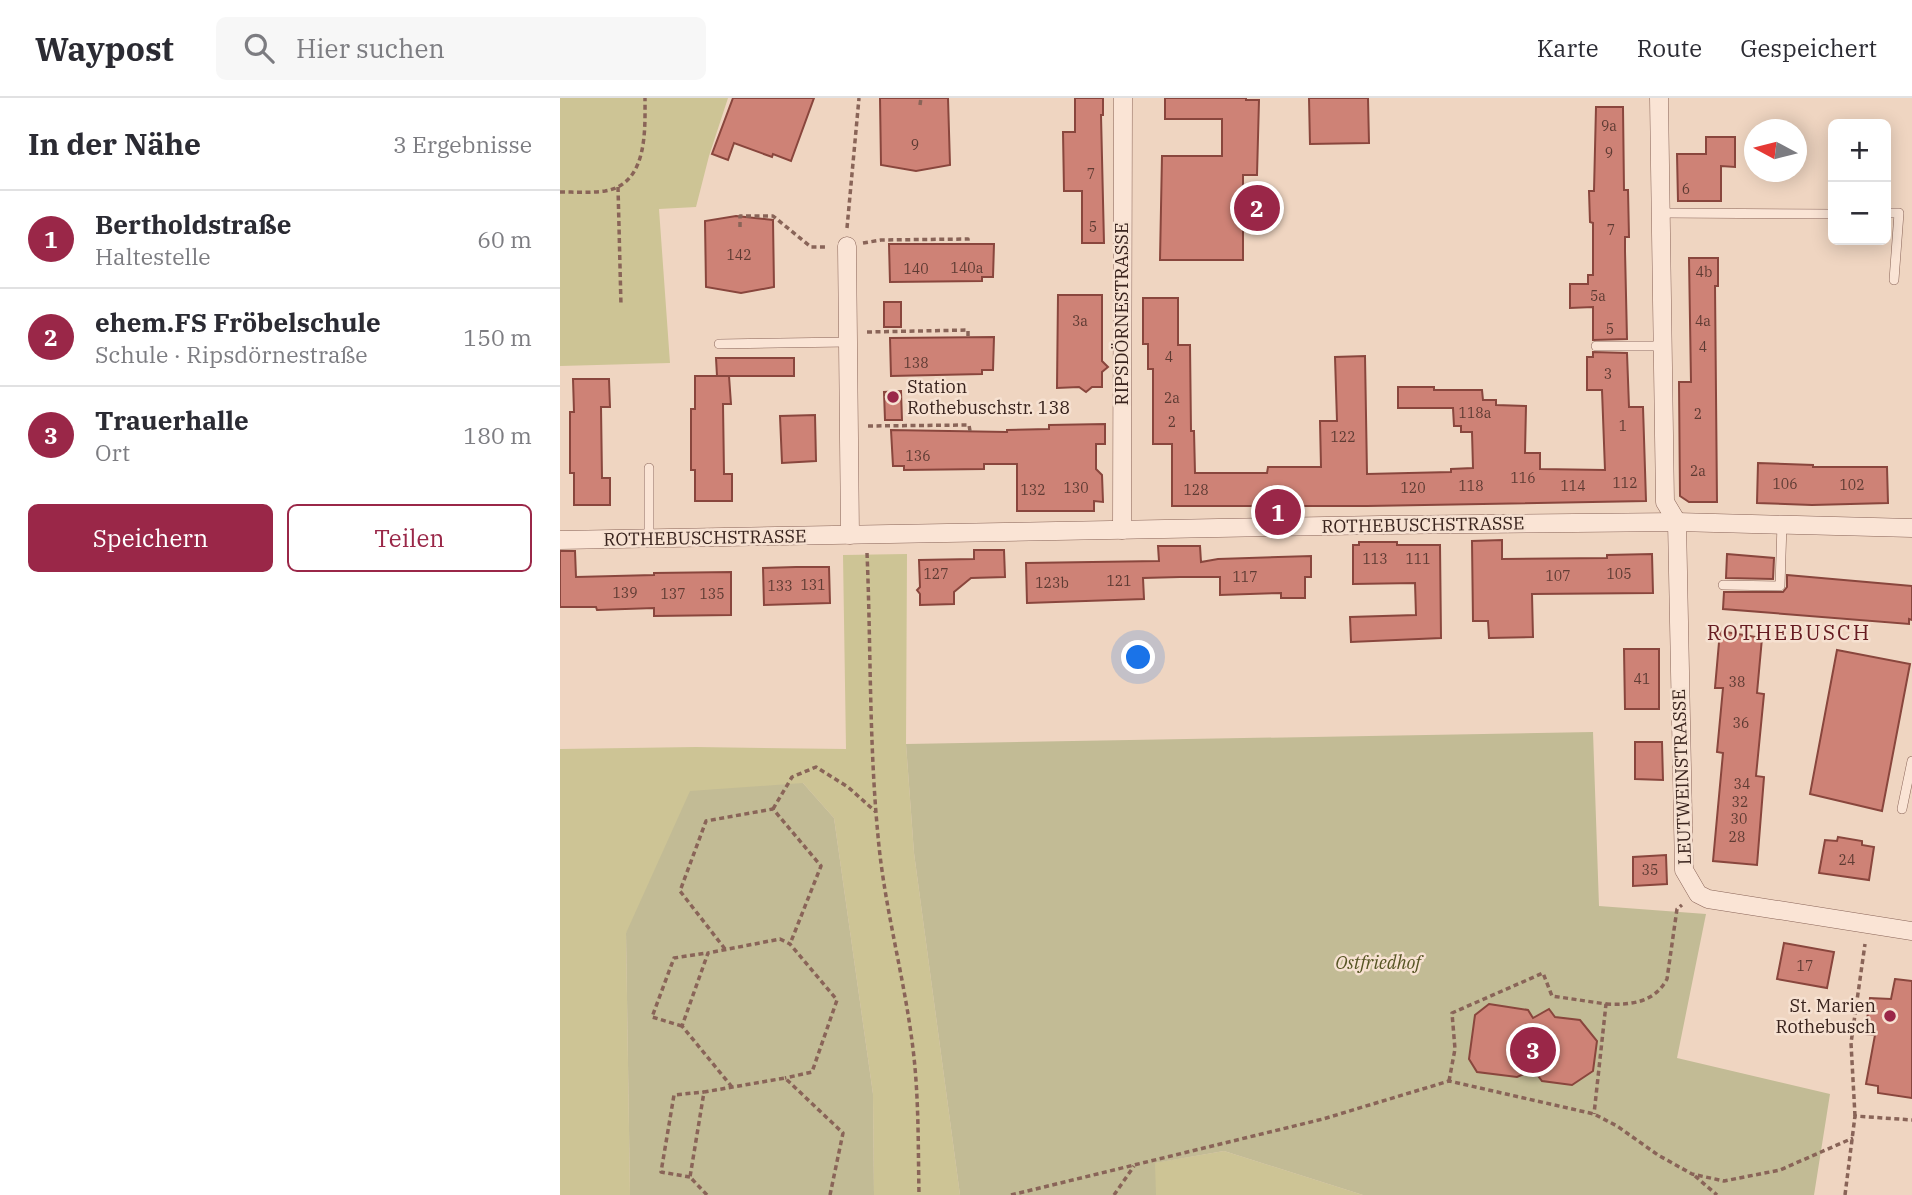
<!DOCTYPE html>
<html lang="de">
<head>
<meta charset="utf-8">
<style>
  body { margin:0; font-family:"IBM Plex Serif",serif; background:#f7f7f7; color:#2b2b33 }
  .controls { position:absolute; right:21px; top:21px; display:grid; overflow:hidden; border-radius:10px; box-shadow:0 4px 18px #0003 }
  .controls button { width:63px; height:63px; display:grid; place-items:center; padding:0; border:0; border-bottom:2px solid #e1e1e2; background:#fff; color:#2b2b33; font:35px sans-serif }
  .compass { position:absolute; left:1184px; top:21px; width:63px; height:63px; border-radius:50%; background:#fff; box-shadow:0 4px 18px #0003; rotate:277deg }
  .you { position:absolute; left:579px; top:560px; width:24px; height:24px; margin:-18px; border:5px solid #fff; border-radius:50%; background:#1a73e8; box-shadow:0 0 0 10px #1a73e833 }
  .badge { display:grid; place-items:center; width:46px; height:46px; border-radius:50%; background:#9a2748; color:#fff; font-size:23px; font-weight:700 }
  .pin { position:absolute; translate:-50% -50%; border:4px solid #fff; box-shadow:0 2px 7px #0006 }
  .list { margin:0; padding:0; list-style:none }
  h2 { display:flex; justify-content:space-between; align-items:center; height:91px; margin:0; padding:0 28px; font-size:30px }
  h2 small { font-size:23px; font-weight:400; color:#7c7c81 }
  .list li { display:grid; grid-template-columns:46px 1fr auto; gap:21px; align-items:center; box-sizing:border-box; height:98px; padding:0 28px; border-top:2px solid #e1e1e2 }
  .list b { display:block; font-size:26px; white-space:nowrap }
  .list p { margin:0; font-size:23px; white-space:nowrap; color:#7c7c81 }
  .list em { font-size:23px; font-style:normal; color:#7c7c81 }
  .actions { display:flex; gap:14px; padding:21px 28px }
  .actions a { flex:1; padding:16px 0; border:2px solid #9a2748; border-radius:10px; text-align:center; font-size:24px; color:#9a2748 }
  .actions .main { background:#9a2748; color:#fff }
  .icon { flex:none; width:38px; height:38px; fill:none; stroke:currentColor; stroke-width:2; stroke-linecap:round; stroke-linejoin:round }
  .map { position:relative; flex:none; width:1352px; height:1097px; overflow:hidden }
  header { display:flex; align-items:center; gap:42px; box-sizing:border-box; height:98px; padding:0 35px; background:#fff; border-bottom:2px solid #e1e1e2 }
  header strong { font-size:33px }
  nav { display:flex; gap:38px; margin-inline-start:auto; font-size:24px }
  .search { width:490px; height:63px; background:#f7f7f7; display:flex; align-items:center; gap:18px; box-sizing:border-box; padding:0 24px; border-radius:10px; color:#7c7c81; font-size:26px }
  main { display:flex }
  aside { flex:1; background:#fff }
  .map>svg:first-child { display:block }
  .green { fill:#cdc495 }
  .cemetery { fill:#c2bb95 }
  .building { fill:#ce8276; stroke:#89463d; stroke-width:2 }
  .lines { fill:none; stroke-linecap:round; stroke-linejoin:round }
  .lane-casing { stroke:#896458; stroke-width:10 }
  .street-casing { stroke:#896458; stroke-width:19 }
  .path { stroke:#896458; stroke-width:3.5; stroke-dasharray:5 3.5; stroke-linecap:butt }
  .lane { stroke:#fae4d5; stroke-width:9 }
  .street { stroke:#fae4d5; stroke-width:18 }
  .poi-dot { fill:#9a2748; stroke:#f6e1d1; stroke-width:2.5 }
  .labels { text-anchor:middle; stroke-width:5; stroke-linejoin:round; paint-order:stroke }
  .number-label { font-size:14px; fill:#5e3b33 }
  .street-label { font-size:18px; fill:#39231d; stroke:#f6e1d1 }
  .poi-label { font-size:18px; fill:#39231d; stroke:#f6e1d1; text-anchor:start }
  .park-label { font-size:18px; font-style:italic; fill:#565423; stroke:#f6e1d1 }
  .quarter-label { font-size:21px; letter-spacing:2px; fill:#661b21; stroke:#f6e1d1 }
</style>
</head>
<body>
<header>
<strong>Waypost</strong>
<div class="search"><svg class="icon" aria-label="search" viewBox="0 0 24 24"><circle cx="10" cy="10" r="6"/><path d="M15 15l6 6"/></svg>Hier suchen</div>
<nav><a>Karte</a><a>Route</a><a>Gespeichert</a></nav>
</header>
<main>
<aside>
<h2>In der Nähe<small>3 Ergebnisse</small></h2>
<ul class="list">
<li><span class="badge">1</span><div><b>Bertholdstraße</b><p>Haltestelle</p></div><em>60 m</em></li>
<li><span class="badge">2</span><div><b>ehem.FS Fröbelschule</b><p>Schule · Ripsdörnestraße</p></div><em>150 m</em></li>
<li><span class="badge">3</span><div><b>Trauerhalle</b><p>Ort</p></div><em>180 m</em></li>
</ul>
<div class="actions"><a class="main">Speichern</a><a>Teilen</a></div>
</aside>
<div class="map">
<svg width="1352" height="1097" viewBox="0 0 1352 1097">
  <rect width="100%" height="100%" fill="#efd5c1"/>
  <g class="green">
    <polygon points="0,0 168,0 149,58 136,109 99,111 110,265 0,268"/>
    <polygon points="347,456 346,646 354,755 400,1097 314,1097 313,996 274,720 243,685 66,835 70,1097 0,1097 0,651 136,649 286,651 283,457"/>
    <polygon points="664,1053 803,1097 595,1097 594,1065"/>
  </g>
  <g class="cemetery">
    <polygon points="1033,634 1039,808 1146,816 1117,960 1270,996 1254,1097 803,1097 664,1053 595,1065 596,1097 400,1097 354,755 346,646"/>
    <polygon points="243,685 274,720 313,996 314,1097 70,1097 66,835 130,693"/>
  </g>
  <g class="building">
    <polygon points="173,0 254,0 231,63 213,56 212,59 174,45 168,62 152,56"/>
    <polygon points="320,0 388,0 390,67 356,73 321,67"/>
    <polygon points="515,0 543,0 543,17 541,17 544,145 522,145 522,93 504,93 503,34 515,34"/>
    <polygon points="605,0 686,0 686,2 699,2 697,77 683,77 683,162 600,162 602,58 662,58 662,21 605,21"/>
    <polygon points="749,0 808,0 809,45 750,46"/>
    <polygon points="1036,9 1063,9 1064,92 1068,92 1069,139 1065,139 1065,153 1067,241 1033,242 1033,209 1010,210 1010,186 1028,186 1028,177 1033,177 1033,125 1030,124 1029,93 1034,93"/>
    <polygon points="1146,39 1175,39 1175,69 1161,68 1161,103 1118,103 1117,56 1146,56"/>
    <polygon points="176,118 213,122 214,189 181,195 146,189 145,123"/>
    <polygon points="329,146 434,146 433,179 422,179 422,183 330,184"/>
    <polygon points="1129,160 1158,160 1158,188 1155,188 1157,404 1129,404 1120,398 1119,284 1131,284"/>
    <polygon points="498,197 542,197 542,263 548,269 542,274 542,289 532,289 526,294 519,289 497,290"/>
    <polygon points="583,200 618,200 618,247 630,247 631,333 634,333 635,375 707,375 708,369 761,369 760,323 777,323 775,259 805,258 807,376 891,374 891,371 913,370 912,334 901,334 901,328 894,328 893,310 838,310 838,289 874,289 874,292 922,292 923,302 936,302 936,307 966,308 965,355 980,355 980,371 1045,372 1042,292 1027,292 1027,259 1033,259 1033,254 1067,255 1069,309 1083,309 1086,403 807,408 612,408 612,346 593,346 593,271 588,271 588,246 583,246"/>
    <rect x="324" y="204" width="17" height="25"/>
    <polygon points="434,239 433,272 422,272 422,276 331,278 330,240"/>
    <polygon points="156,260 234,260 234,278 169,278 171,306 163,306 164,376 172,376 172,403 135,403 135,372 131,372 131,311 135,311 135,278 169,278 157,278"/>
    <polygon points="13,281 49,281 50,309 41,309 42,380 50,380 50,407 14,407 14,375 10,375 10,314 14,314"/>
    <polygon points="341,293 342,322 325,322 324,294"/>
    <polygon points="255,317 256,363 222,365 220,318"/>
    <polygon points="545,326 545,346 536,346 536,371 542,377 543,404 534,403 534,413 457,413 457,366 424,366 424,371 344,372 344,368 333,368 331,332 447,334 447,332 489,331 489,327"/>
    <polygon points="1198,365 1253,367 1253,369 1327,369 1328,405 1252,407 1197,405"/>
    <polygon points="942,442 942,461 1047,460 1047,457 1092,456 1093,495 972,496 973,539 929,540 928,523 913,523 912,443"/>
    <polygon points="799,444 837,444 837,447 880,447 881,540 791,544 790,519 856,517 855,485 793,486 793,447 799,447"/>
    <polygon points="598,448 640,448 641,464 658,461 751,458 751,479 745,479 745,500 721,500 721,495 660,497 660,479 620,479 583,480 584,501 467,505 466,465 599,463"/>
    <polygon points="414,452 444,452 445,479 411,480 394,494 394,506 360,507 360,496 357,492 360,489 359,462 414,461"/>
    <polygon points="0,453 15,453 16,479 94,477 94,475 171,474 171,517 94,518 94,510 37,512 36,509 0,509"/>
    <polygon points="1167,456 1214,460 1213,481 1166,480"/>
    <polygon points="236,469 269,469 270,505 204,507 203,470"/>
    <polygon points="1227,477 1352,488 1352,522 1349,521 1349,526 1163,511 1164,494 1223,494 1227,489"/>
    <polygon points="1160,533 1202,540 1197,595 1204,596 1196,678 1204,679 1197,767 1153,763 1163,655 1157,654 1163,590 1155,590"/>
    <polygon points="1064,551 1099,551 1099,611 1065,611"/>
    <polygon points="1277,552 1350,566 1322,713 1250,696"/>
    <polygon points="1075,644 1102,644 1103,682 1075,681"/>
    <polygon points="1278,739 1302,743 1302,747 1314,749 1309,782 1259,775 1265,742 1277,743"/>
    <polygon points="1106,757 1107,786 1073,788 1073,759"/>
    <polygon points="1224,845 1274,854 1267,890 1217,881"/>
    <polygon points="1335,881 1352,883 1352,1000 1318,995 1318,988 1306,986 1315,937 1305,936 1310,900 1331,901"/>
    <polygon points="929,906 968,912 973,920 989,911 995,919 1020,922 1037,943 1033,973 1012,987 982,983 978,978 964,976 957,979 917,974 909,961 915,917"/>
  </g>
  <g class="lines">
    <g class="lane-casing">
      <g id="lane">
        <polyline points="1101,115 1273,116"/>
        <polyline points="1326,115 1339,115 1334,182"/>
        <polyline points="159,246 288,244"/>
        <polyline points="1036,248 1103,248"/>
        <polyline points="89,370 89,440"/>
        <polyline points="1163,487 1220,488 1222,426"/>
        <polyline points="1342,711 1352,663"/>
      </g>
    </g>
    <g class="street-casing">
      <g id="street">
        <polyline points="1099,0 1105,404 1117,424 1124,772 1138,796 1148,801 1352,833"/>
        <polyline points="287,148 290,437"/>
        <polyline points="562,432 563,0"/>
        <polyline points="0,442 821,427 1117,424 1352,430"/>
      </g>
    </g>
    <g class="path">
      <polyline points="360,7 361,0"/>
      <polyline points="58,89 61,208"/>
      <path d="M0,94C15,94 30,95 45,93C88,86 85,32 85,0"/>
      <polyline points="180,129 180,118 213,118 251,149 268,149"/>
      <polyline points="287,130 299,0"/>
      <polyline points="303,145 321,142 408,141 408,145"/>
      <polyline points="307,234 408,232 408,239"/>
      <polyline points="308,328 409,327 410,333"/>
      <path d="M307,455C311,549 309,644 318,738C324,807 343,874 352,943C359,994 358,1045 359,1097"/>
      <polyline points="213,711 232,679 256,669 288,689 316,714"/>
      <polyline points="165,851 120,793 146,723 213,711 261,768 230,846"/>
      <path d="M1046,906C1071,907 1094,905 1107,881L1117,811L1122,807"/>
      <polyline points="122,928 92,919 114,860 147,855"/>
      <polyline points="889,983 895,951 892,915 983,875 992,898 1046,906 1034,1016"/>
      <polyline points="172,989 122,928 148,855 220,841 230,846 277,902 252,974 225,980"/>
      <polyline points="1295,1018 1291,945 1305,846"/>
      <polyline points="1135,1078 1157,1097"/>
      <polyline points="130,1079 101,1074 114,997 144,994"/>
      <polyline points="147,1097 130,1079 144,994 225,980 283,1035 270,1097"/>
      <polyline points="451,1097 763,1021 889,983 1034,1016 1057,1028 1098,1057 1132,1076 1164,1083 1220,1072 1293,1040"/>
      <polyline points="554,1097 574,1068"/>
      <polyline points="1285,1097 1295,1018 1352,1022"/>
    </g>
    <use href="#lane" class="lane"/>
    <use href="#street" class="street"/>
  </g>
  <g class="poi-dot">
    <circle cx="333" cy="299" r="7"/>
    <circle cx="1330" cy="918" r="7"/>
  </g>
  <g class="labels">
    <g class="number-label">
      <text x="1049" y="33">9a</text>
      <text x="355" y="52">9</text>
      <text x="1049" y="60">9</text>
      <text x="531" y="81">7</text>
      <text x="1126" y="96">6</text>
      <text x="533" y="134">5</text>
      <text x="1051" y="137">7</text>
      <text x="179" y="162">142</text>
      <text x="407" y="175">140a</text>
      <text x="356" y="176">140</text>
      <text x="1144" y="179">4b</text>
      <text x="1038" y="203">5a</text>
      <text x="520" y="228">3a</text>
      <text x="1143" y="228">4a</text>
      <text x="1050" y="236">5</text>
      <text x="1143" y="254">4</text>
      <text x="609" y="264">4</text>
      <text x="356" y="270">138</text>
      <text x="1048" y="281">3</text>
      <text x="612" y="305">2a</text>
      <text x="915" y="320">118a</text>
      <text x="1138" y="321">2</text>
      <text x="612" y="329">2</text>
      <text x="1063" y="333">1</text>
      <text x="783" y="344">122</text>
      <text x="358" y="363">136</text>
      <text x="1138" y="378">2a</text>
      <text x="963" y="385">116</text>
      <text x="1065" y="390">112</text>
      <text x="1225" y="391">106</text>
      <text x="1292" y="392">102</text>
      <text x="911" y="393">118</text>
      <text x="1013" y="393">114</text>
      <text x="516" y="395">130</text>
      <text x="853" y="395">120</text>
      <text x="473" y="397">132</text>
      <text x="636" y="397">128</text>
      <text x="815" y="466">113</text>
      <text x="858" y="466">111</text>
      <text x="376" y="481">127</text>
      <text x="1059" y="481">105</text>
      <text x="998" y="483">107</text>
      <text x="685" y="484">117</text>
      <text x="559" y="488">121</text>
      <text x="492" y="490">123b</text>
      <text x="253" y="492">131</text>
      <text x="220" y="493">133</text>
      <text x="65" y="500">139</text>
      <text x="113" y="501">137</text>
      <text x="152" y="501">135</text>
      <text x="1082" y="586">41</text>
      <text x="1177" y="589">38</text>
      <text x="1181" y="630">36</text>
      <text x="1182" y="691">34</text>
      <text x="1180" y="709">32</text>
      <text x="1179" y="726">30</text>
      <text x="1177" y="744">28</text>
      <text x="1287" y="767">24</text>
      <text x="1090" y="777">35</text>
      <text x="1245" y="873">17</text>
    </g>
    <g class="street-label">
      <text transform="translate(562 216) rotate(-90)" y="6">RIPSDÖRNESTRASSE</text>
      <text transform="translate(863 427) rotate(-1)" y="6">ROTHEBUSCHSTRASSE</text>
      <text transform="translate(145 440) rotate(-1)" y="6">ROTHEBUSCHSTRASSE</text>
      <text transform="translate(1122 679) rotate(-92)" y="6">LEUTWEINSTRASSE</text>
    </g>
    <g class="poi-label">
      <text x="347" y="295">Station<tspan x="347" dy="21">Rothebuschstr. 138</tspan></text>
      <text x="1316" y="914" text-anchor="end">St. Marien<tspan x="1316" dy="21">Rothebusch</tspan></text>
    </g>
    <g class="park-label">
      <text x="818" y="871">Ostfriedhof</text>
    </g>
    <g class="quarter-label">
      <text x="1229" y="542">ROTHEBUSCH</text>
    </g>
  </g>
</svg>
<div class="controls">
<button>+</button>
<button>−</button>
</div>
<svg class="compass" viewBox="-18 -18 36 36"><path d="M0-13l5 13h-10z" fill="#e53935"/><path d="M0 13l5-13h-10z" fill="#7c7c81"/></svg>
<div class="you"></div>
<div class="pin badge" style="left:718px;top:414px">1</div>
<div class="pin badge" style="left:697px;top:110px">2</div>
<div class="pin badge" style="left:973px;top:952px">3</div>
</div>
</main>
</body>
</html>
